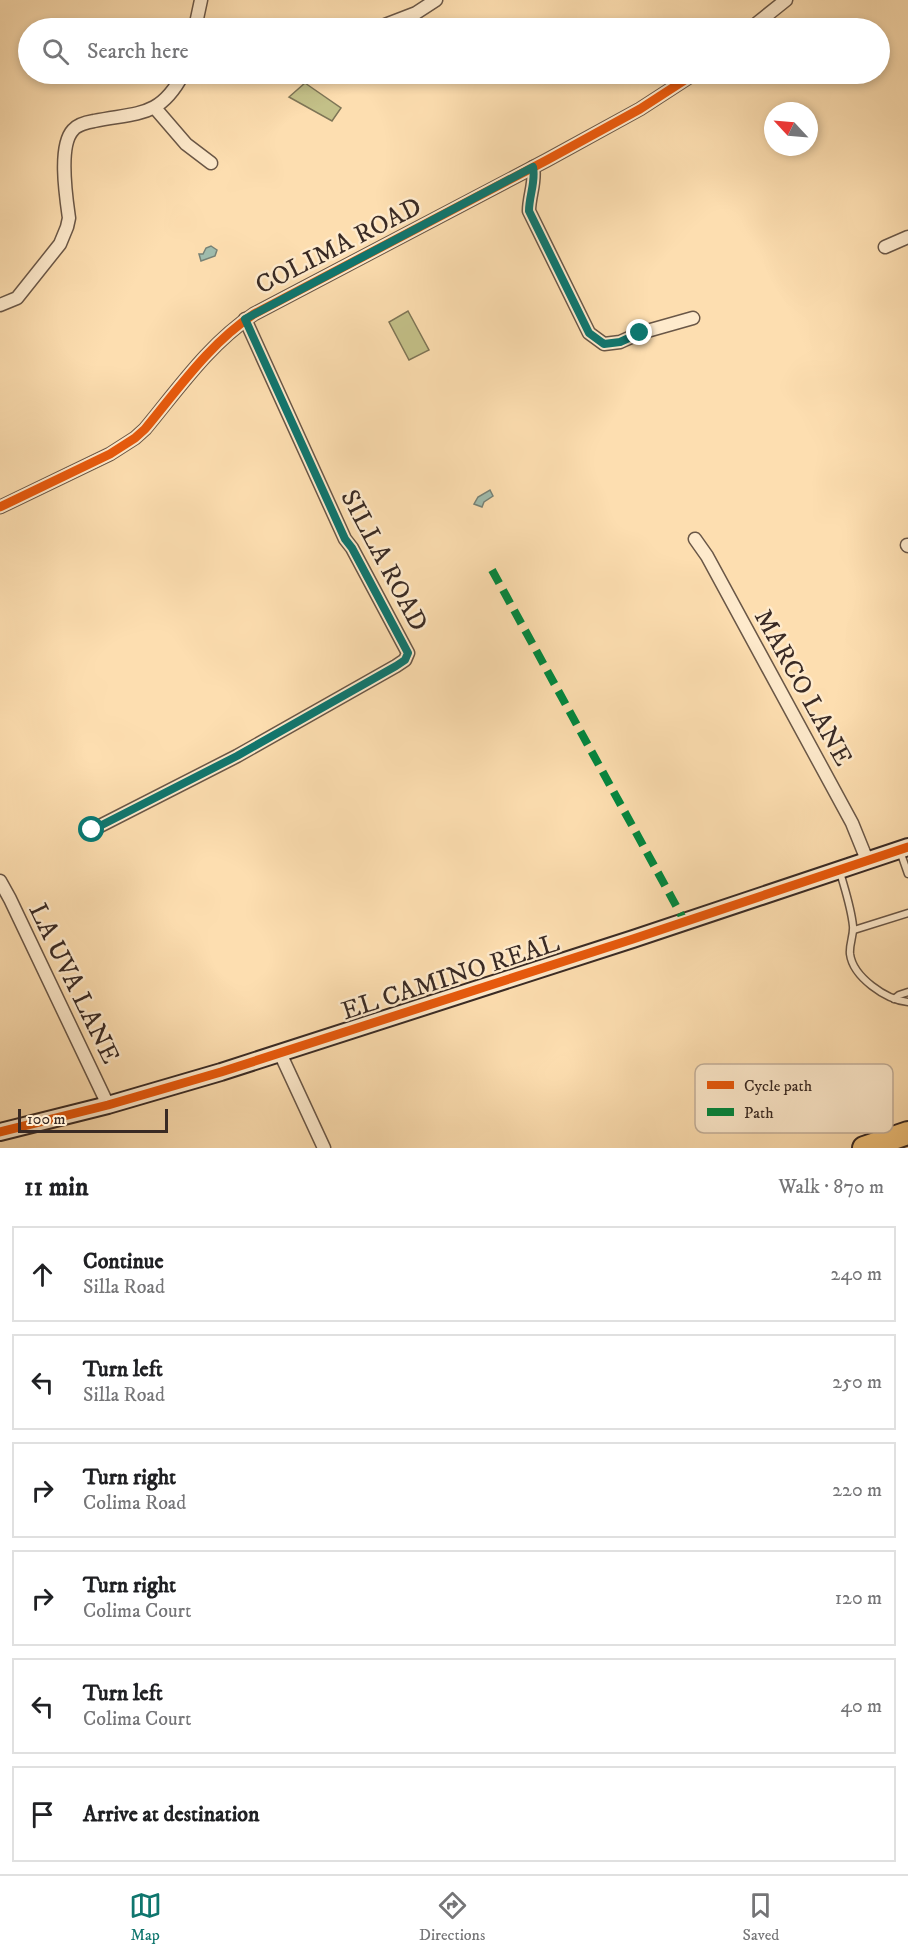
<!DOCTYPE html>
<html lang="en">
<head>
<meta charset="utf-8">
<style>
  body { margin:0; font-family:"IM FELL DW Pica",serif; background:#f2f2f2; color:#202124 }
  .compass { position:absolute; left:764px; top:102px; width:54px; height:54px; border-radius:50%; background:#fff; box-shadow:0 3px 9px #0003; rotate:296deg }
  .scale { position:absolute; left:18px; bottom:15px; width:150px; box-sizing:border-box; padding-left:6px; border:3px solid #392a24; border-top:0; font-size:16px; line-height:21px; white-space:nowrap; color:#392a24; -webkit-text-stroke:4px #feeacc; paint-order:stroke }
  .stop { position:absolute; width:18px; height:18px; margin:-14px; border:4px solid #0f766e; border-radius:50%; background:#fff }
  .stop.end { background:#0f766e; border-color:#fff; box-shadow:0 2px 6px #0008 }
  .list { margin:0; padding:0; list-style:none }
  h2 { display:flex; justify-content:space-between; align-items:center; height:78px; margin:0; padding:0 24px; font-size:26px }
  h2 small { font-size:20px; font-weight:400; color:#757577 }
  .list li { display:grid; grid-template-columns:39px 1fr auto; gap:18px; align-items:center; box-sizing:border-box; height:96px; margin:0 12px 12px; padding:0 12px; border:2px solid #e0e0e0; border-radius:0px }
  .list b { display:block; font-size:22px; white-space:nowrap }
  .list p { margin:0; font-size:20px; white-space:nowrap; color:#757577 }
  .list em { font-size:20px; font-style:normal; color:#757577 }
  .icon { flex:none; width:33px; height:33px; fill:none; stroke:currentColor; stroke-width:2; stroke-linecap:round; stroke-linejoin:round }
  .map { position:relative; flex:none; width:908px; height:1148px; overflow:hidden }
  .search { position:absolute; background:#fff; box-shadow:0 3px 9px #0003; left:18px; right:18px; top:18px; height:66px; display:flex; align-items:center; gap:15px; box-sizing:border-box; padding:0 21px; border-radius:33px; color:#757577; font-size:22px }
  .sheet { height:726px; background:#fff }
  nav { display:flex; justify-content:space-around; align-items:center; box-sizing:border-box; height:84px; border-top:2px solid #e0e0e0; background:#fff; font-size:16px; color:#757577 }
  nav a { display:grid; justify-items:center; gap:3px }
  nav .on { color:#0f766e }
  .map>svg:first-child { display:block }
  .green { fill:#c3c088; stroke:#7e7556; stroke-width:1.5 }
  .water { fill:#9fbcae; stroke:#768277; stroke-width:1.5 }
  .lines { fill:none; stroke-linecap:round; stroke-linejoin:round }
  .lane-casing { stroke:#6a5747; stroke-width:9 }
  .street-casing { stroke:#6a5747; stroke-width:15 }
  .secondary-casing { stroke:#392a24; stroke-width:20 }
  .highway-casing { stroke:#392a24; stroke-width:26 }
  .lane { stroke:#feeacc; stroke-width:6 }
  .street { stroke:#feeacc; stroke-width:12 }
  .secondary { stroke:#feeacc; stroke-width:16 }
  .highway { stroke:#eebf78; stroke-width:22 }
  .quiet { stroke:#00873e; stroke-width:8; stroke-dasharray:15 8; stroke-linecap:butt }
  .cycleway-casing { stroke:#feeacc; stroke-width:13 }
  .cycleway { stroke:#e8590c; stroke-width:9 }
  .route { stroke:#0f766e; stroke-width:8 }
  .labels { text-anchor:middle; stroke-width:5; stroke-linejoin:round; paint-order:stroke }
  .street-label { font-size:26px; fill:#392a24; stroke:#feeacc }
  .key { fill:#feeacc; stroke:#c3b09a; stroke-width:1.5 }
  .key-label { font-size:16px; fill:#392a24 }
</style>
</head>
<body>
<div class="map">
<svg width="908" height="1148" viewBox="0 0 908 1148">
  <rect width="100%" height="100%" fill="#fddeb0"/>
  <filter id="stains"><feTurbulence type="fractalNoise" baseFrequency=".00333" numOctaves="4"/><feColorMatrix values="0 0 0 0 .2 0 0 0 0 .09 0 0 0 0 .02 0 0 0 .5 -.17"/></filter>
  <radialGradient id="worn" r=".72"><stop offset=".6" stop-color="#630" stop-opacity="0"/><stop offset="1" stop-color="#630" stop-opacity=".3"/></radialGradient>
  <g class="green">
    <polygon points="305,83 341,108 332,121 289,97"/>
    <polygon points="408,311 429,350 409,360 389,322"/>
  </g>
  <g class="water">
    <polygon points="211,246 217,250 215,256 201,261 199,254 203,254 206,248"/>
    <polygon points="490,490 493,496 484,502 482,507 474,504 478,497"/>
  </g>
  <g class="lines">
    <g class="lane-casing">
      <g id="lane">
        <polyline points="900,851 908,874"/>
        <path d="M840,872C845,890 851,907 853,926C854,935 849,944 850,954C853,977 886,1000 908,1002"/>
        <polyline points="854,930 908,913"/>
        <polyline points="894,999 899,995 908,992"/>
      </g>
    </g>
    <g class="street-casing">
      <g id="street">
        <polyline points="195,28 201,0"/>
        <polyline points="377,28 416,13 436,0"/>
        <polyline points="751,28 786,0"/>
        <polyline points="155,108 186,144 211,163"/>
        <path d="M533,167C536,181 529,196 529,211L589,333L604,344L620,342L640,333L693,318"/>
        <polyline points="885,247 908,237"/>
        <path d="M0,305L17,298L60,244L67,227L69,218C66,197 58,146 73,130C77,125 88,122 94,121C138,112 160,118 183,74"/>
        <path d="M0,507L110,454L135,438L145,429C179,388 209,344 254,314L547,160L640,109L694,74"/>
        <polyline points="695,539 707,556 852,823 867,860"/>
        <polyline points="907,545 908,546"/>
        <polyline points="92,830 237,756 396,666 405,660 408,653 352,548 345,539 245,319"/>
        <polyline points="0,881 10,899 108,1105"/>
        <polyline points="280,1053 324,1148"/>
      </g>
    </g>
    <g class="secondary-casing">
      <polyline id="secondary" points="0,1132 108,1105 221,1072 633,939 908,847"/>
    </g>
    <g class="highway-casing">
      <polyline id="highway" points="864,1148 908,1133"/>
    </g>
    <use href="#lane" class="lane"/>
    <use href="#street" class="street"/>
    <use href="#secondary" class="secondary"/>
    <use href="#highway" class="highway"/>
    <polyline class="quiet" points="492,570 685,922"/>
    <g class="cycleway-casing">
      <g id="cycleway">
        <path d="M0,507L110,454L135,438L145,429C179,388 209,344 254,314L547,160L640,109L694,74"/>
        <polyline points="0,1132 108,1105 221,1072 633,939 908,847"/>
      </g>
    </g>
    <use href="#cycleway" class="cycleway"/>
  </g>
  <g class="lines">
    <path class="route" d="M92,830L237,756L396,666L405,660L408,653L352,548L345,539L245,319L533,167C536,181 529,196 529,211L589,333L604,344L620,342L640,333"/>
  </g>
  <g class="labels">
    <g class="street-label">
      <text transform="translate(338 245) rotate(-27)" y="9">COLIMA ROAD</text>
      <text transform="translate(385 560) rotate(62)" y="9">SILLA ROAD</text>
      <text transform="translate(804 687) rotate(61)" y="9">MARCO LANE</text>
      <text transform="translate(450 976) rotate(-18)" y="9">EL CAMINO REAL</text>
      <text transform="translate(75 983) rotate(64)" y="9">LA UVA LANE</text>
    </g>
  </g>
  <rect x="695" y="1064" width="198" height="69" rx="9" class="key"/>
  <rect x="707" y="1081" width="27" height="8" fill="#e8590c"/>
  <rect x="707" y="1108" width="27" height="8" fill="#00873e"/>
  <g class="key-label">
    <text x="744" y="1091">Cycle path</text>
    <text x="744" y="1118">Path</text>
  </g>
  <rect width="100%" height="100%" filter="url(#stains)"/>
  <rect width="100%" height="100%" fill="url(#worn)"/>
</svg>
<svg class="compass" viewBox="-18 -18 36 36"><path d="M0-13l5 13h-10z" fill="#e53935"/><path d="M0 13l5-13h-10z" fill="#757577"/></svg>
<div class="scale">100 m</div>
<div class="stop" style="left:92px;top:830px"></div>
<div class="stop end" style="left:640px;top:333px"></div>
<div class="search"><svg class="icon" aria-label="search" viewBox="0 0 24 24"><circle cx="10" cy="10" r="6"/><path d="M15 15l6 6"/></svg>Search here</div>
</div>
<section class="sheet">
<h2>11 min<small>Walk · 870 m</small></h2>
<ul class="list">
<li><svg class="icon" aria-label="ahead" viewBox="0 0 24 24"><path d="M12 20V5M6 11l6-6 6 6"/></svg><div><b>Continue</b><p>Silla Road</p></div><em>240 m</em></li>
<li><svg class="icon" aria-label="left" viewBox="0 0 24 24"><path d="M17 20v-9H6M10 6l-5 5 5 5"/></svg><div><b>Turn left</b><p>Silla Road</p></div><em>250 m</em></li>
<li><svg class="icon" aria-label="right" viewBox="0 0 24 24"><path d="M7 20v-9h11M14 6l5 5-5 5"/></svg><div><b>Turn right</b><p>Colima Road</p></div><em>220 m</em></li>
<li><svg class="icon" aria-label="right" viewBox="0 0 24 24"><path d="M7 20v-9h11M14 6l5 5-5 5"/></svg><div><b>Turn right</b><p>Colima Court</p></div><em>120 m</em></li>
<li><svg class="icon" aria-label="left" viewBox="0 0 24 24"><path d="M17 20v-9H6M10 6l-5 5 5 5"/></svg><div><b>Turn left</b><p>Colima Court</p></div><em>40 m</em></li>
<li><svg class="icon" aria-label="arrive" viewBox="0 0 24 24"><path d="M6 21V4h12l-3 4 3 4H6"/></svg><div><b>Arrive at destination</b></div></li>
</ul>
</section>
<nav>
<a class="on"><svg class="icon" aria-label="map" viewBox="0 0 24 24"><path d="M3 6l6-2 6 2 6-2v14l-6 2-6-2-6 2zM9 4v14M15 6v14"/></svg>Map</a>
<a><svg class="icon" aria-label="directions" viewBox="0 0 24 24"><path d="M12 3l9 9-9 9-9-9zM9 14v-3h6M13 9l2 2-2 2"/></svg>Directions</a>
<a><svg class="icon" aria-label="saved" viewBox="0 0 24 24"><path d="M7 4h10v16l-5-4-5 4z"/></svg>Saved</a>
</nav>
</body>
</html>
